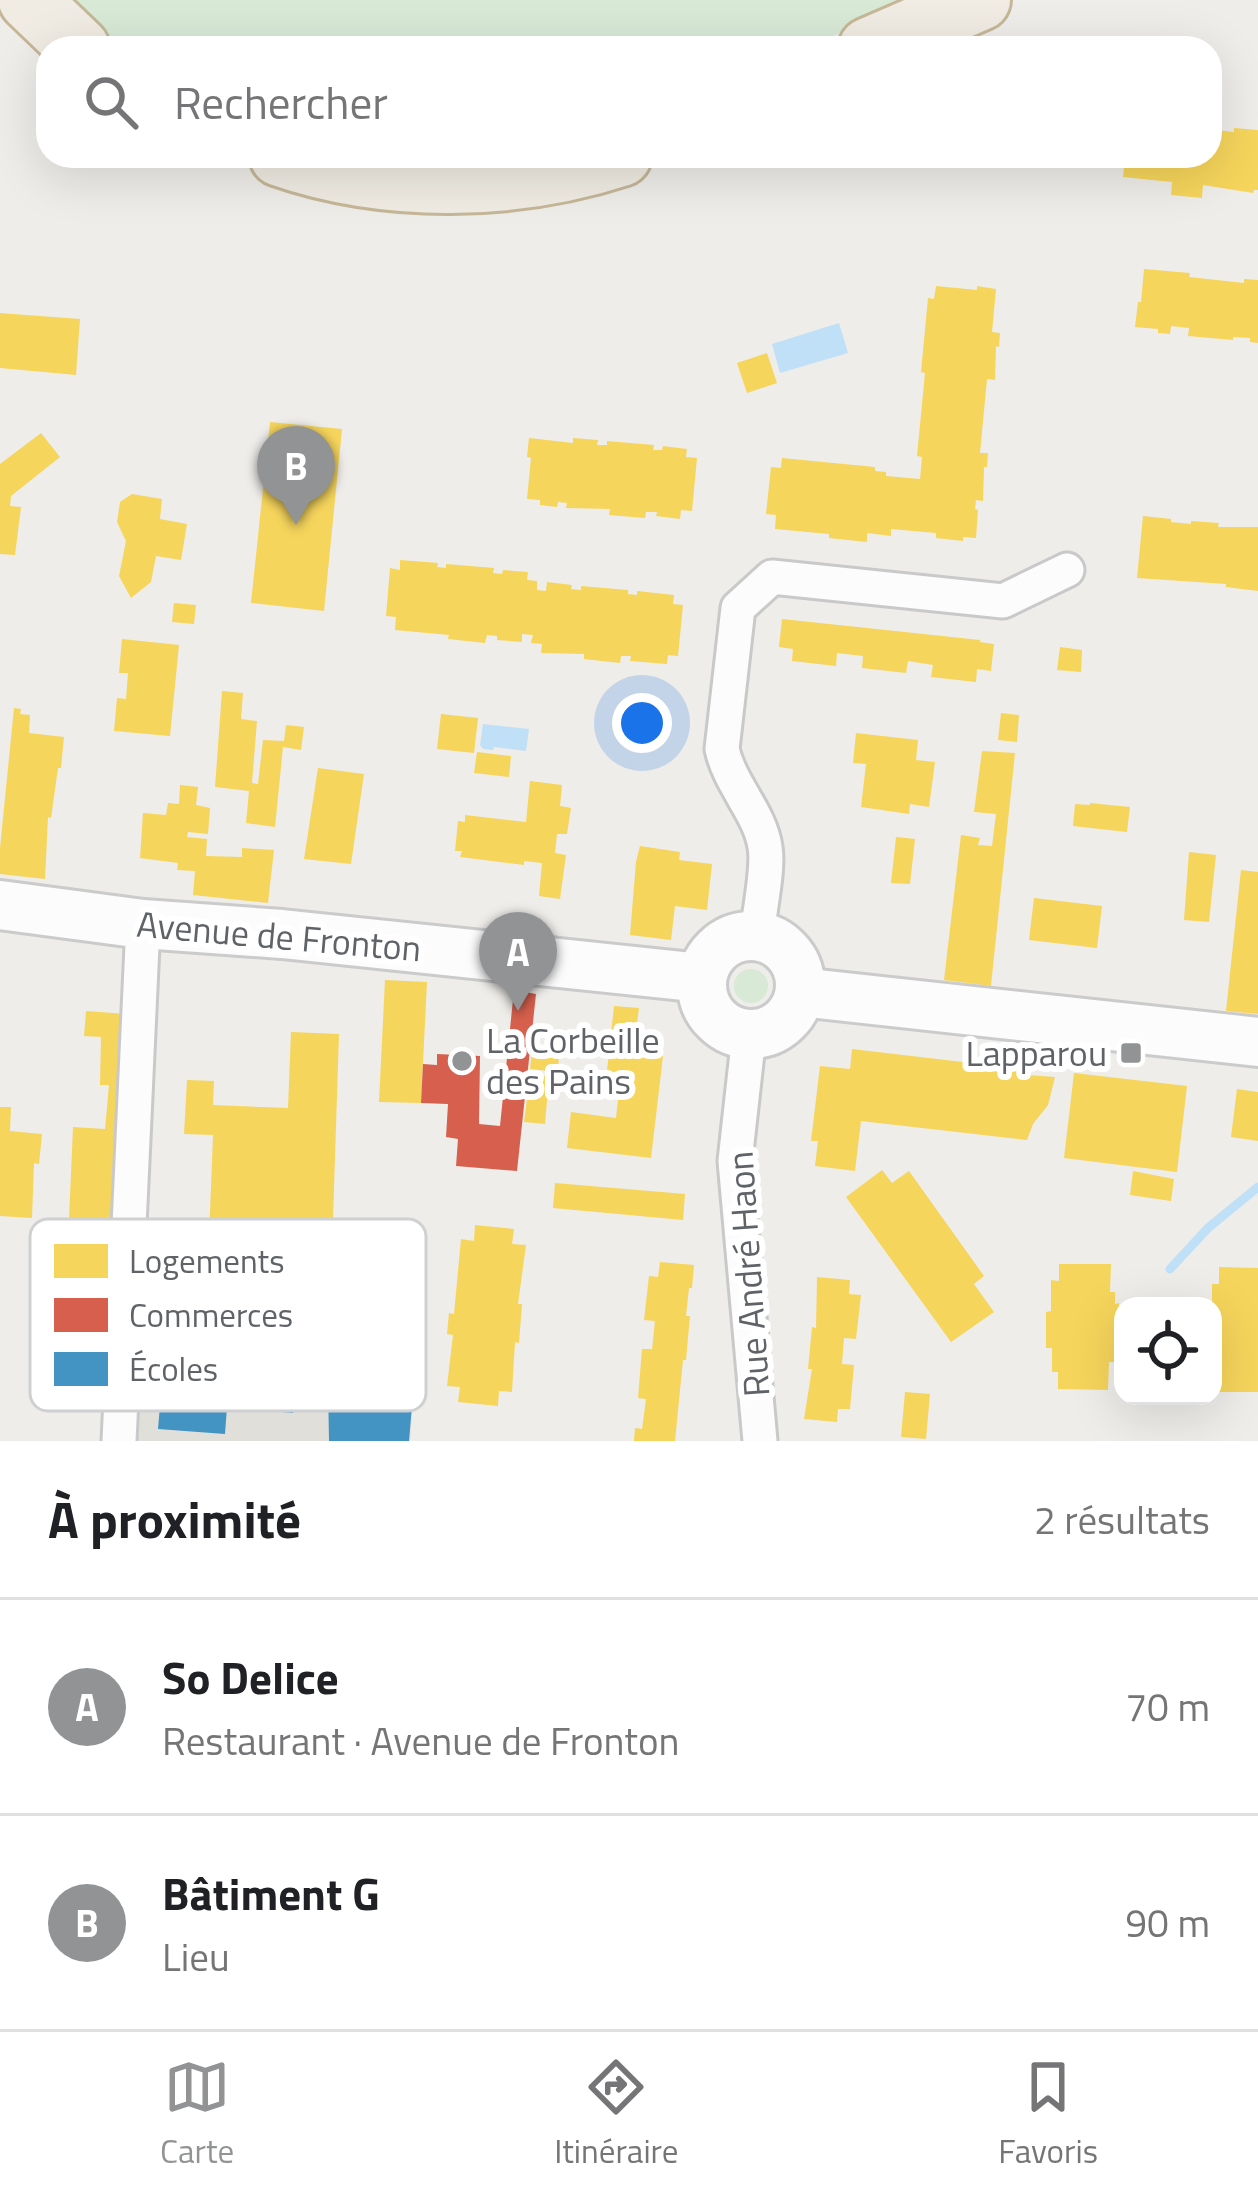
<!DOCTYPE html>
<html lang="fr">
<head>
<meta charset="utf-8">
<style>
  body { margin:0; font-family:"Titillium Web",sans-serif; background:#f6f6f6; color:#202124 }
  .controls { position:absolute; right:36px; bottom:36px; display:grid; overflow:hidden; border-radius:24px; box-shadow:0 12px 48px #0002 }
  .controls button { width:108px; height:108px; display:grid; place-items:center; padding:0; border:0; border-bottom:3px solid #e0e0e0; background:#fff; color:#202124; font:60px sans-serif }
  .you { position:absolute; left:642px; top:723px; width:42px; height:42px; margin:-30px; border:9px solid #fff; border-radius:50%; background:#1a73e8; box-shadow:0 0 0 18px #1a73e833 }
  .badge { display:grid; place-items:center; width:78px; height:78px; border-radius:50%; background:#919395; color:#fff; font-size:39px; font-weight:700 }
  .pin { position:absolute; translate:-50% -99px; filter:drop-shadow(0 3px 6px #0008) }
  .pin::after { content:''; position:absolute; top:63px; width:42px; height:36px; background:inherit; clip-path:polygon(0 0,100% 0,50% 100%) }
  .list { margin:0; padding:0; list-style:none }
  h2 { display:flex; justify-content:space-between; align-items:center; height:156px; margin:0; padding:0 48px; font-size:51px }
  h2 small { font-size:39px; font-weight:400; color:#757577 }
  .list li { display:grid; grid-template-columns:78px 1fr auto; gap:36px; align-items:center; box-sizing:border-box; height:216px; padding:0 48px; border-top:3px solid #e0e0e0 }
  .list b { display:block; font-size:45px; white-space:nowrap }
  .list p { margin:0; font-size:39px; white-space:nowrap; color:#757577 }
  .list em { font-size:39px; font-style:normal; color:#757577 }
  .icon { flex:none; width:66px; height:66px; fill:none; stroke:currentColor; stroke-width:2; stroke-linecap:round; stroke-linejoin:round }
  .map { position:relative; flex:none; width:1258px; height:1441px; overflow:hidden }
  .search { position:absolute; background:#fff; box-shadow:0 12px 48px #0002; left:36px; right:36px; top:36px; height:132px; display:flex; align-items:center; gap:30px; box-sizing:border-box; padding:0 42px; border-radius:36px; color:#757577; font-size:45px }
  .sheet { height:588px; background:#fff }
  nav { display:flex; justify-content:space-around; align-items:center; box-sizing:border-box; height:168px; border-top:3px solid #e0e0e0; background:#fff; font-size:33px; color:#757577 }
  nav a { display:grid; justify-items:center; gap:6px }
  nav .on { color:#919395 }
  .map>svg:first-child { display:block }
  .education { fill:#e1dfda }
  .green { fill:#d8e9d6 }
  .water { fill:#c0e0f7 }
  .homes { fill:#f6d55c }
  .shops { fill:#d6604d }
  .schools { fill:#4393c3; fill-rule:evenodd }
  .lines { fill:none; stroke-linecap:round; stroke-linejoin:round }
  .stream { stroke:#c0e0f7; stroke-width:9 }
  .street-casing { stroke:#c9c9ca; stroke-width:39 }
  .secondary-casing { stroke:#cbcbcb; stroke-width:54 }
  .highway-casing { stroke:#c6b798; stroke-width:66 }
  .street { stroke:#fcfcfc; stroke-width:33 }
  .secondary { stroke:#fcfcfc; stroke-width:48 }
  .highway { stroke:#f0ece3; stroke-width:60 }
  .poi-dot { fill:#919395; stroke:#fff; stroke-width:4.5 }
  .labels { text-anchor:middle; stroke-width:12; stroke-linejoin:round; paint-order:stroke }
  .street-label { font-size:36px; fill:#5f6367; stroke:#fff }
  .poi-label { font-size:36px; fill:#5f6367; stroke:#fff; text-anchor:start }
  .key { fill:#fff; stroke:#cfd0d1; stroke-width:3 }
  .key-label { font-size:33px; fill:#5f6367 }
</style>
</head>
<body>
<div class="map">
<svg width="1258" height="1441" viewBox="0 0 1258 1441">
  <rect width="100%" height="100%" fill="#eeedea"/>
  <polygon class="education" points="141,1293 419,1316 410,1441 132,1441"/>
  <g class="green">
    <polygon points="68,0 908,0 808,48 123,48 92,25"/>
    <circle cx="751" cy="986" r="17"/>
  </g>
  <g class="water">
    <polygon points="839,323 848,353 780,373 772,344"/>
    <polygon points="483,724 529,729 526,751 494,747 493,750 483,749 480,745"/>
  </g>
  <g class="homes">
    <polygon points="1210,126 1216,126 1216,130 1234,132 1234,128 1258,130 1258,190 1254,190 1253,193 1203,185 1202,198 1171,195 1172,182 1123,177 1125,156 1210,156"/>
    <polygon points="1144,269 1190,273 1189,277 1244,283 1244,279 1258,280 1258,343 1250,342 1250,338 1233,337 1233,340 1188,336 1189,328 1171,326 1170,334 1158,333 1158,329 1135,327 1138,302 1141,302"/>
    <polygon points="936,286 977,290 977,286 996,289 992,332 1000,333 999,347 996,346 995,380 987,379 980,453 988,453 987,467 984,467 983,501 976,500 975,509 978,510 976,538 963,537 963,541 936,538 936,533 891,529 891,536 867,533 867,542 829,538 829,534 775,529 776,515 766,514 771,467 781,468 782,458 875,467 875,471 886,472 886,476 920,479 922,457 917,456 925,373 921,372 928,298 934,299"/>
    <polygon points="0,313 80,319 76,375 0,368"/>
    <polygon points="767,353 777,383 747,393 737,363"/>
    <polygon points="270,422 342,429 324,611 251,603"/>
    <polygon points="41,433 60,457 11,496 10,506 21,507 15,555 0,554 0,464"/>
    <polygon points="529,438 573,443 573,438 598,440 597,445 607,445 607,441 654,445 653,450 662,450 663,446 687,449 686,457 697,458 692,511 681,510 680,519 656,516 657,512 646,512 645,518 609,515 610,509 566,508 567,503 558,502 557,507 540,505 540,500 527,499 531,458 527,457"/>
    <polygon points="132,494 162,499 160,519 187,524 181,560 156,556 151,582 131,598 119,576 126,541 117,522 120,502"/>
    <polygon points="1143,516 1171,519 1171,522 1191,524 1191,521 1219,523 1218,527 1258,527 1258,591 1226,587 1226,584 1137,578"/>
    <polygon points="400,560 438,563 437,567 446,568 446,564 494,568 493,573 502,574 503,570 528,572 527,580 537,581 537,590 546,591 547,582 572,585 571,589 581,590 581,586 628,590 628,594 637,595 637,591 674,595 673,604 683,605 678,656 668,655 667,664 630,661 631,656 621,656 620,663 584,659 584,654 541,653 542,644 531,643 533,635 522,634 522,642 497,640 497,636 487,635 485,643 448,639 449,635 395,630 396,617 386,616 390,568 400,570"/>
    <polygon points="174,603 196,605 194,624 172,622"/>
    <polygon points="782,619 980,640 980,642 994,644 991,671 977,669 976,682 931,677 933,665 908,661 906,673 862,668 863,656 837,653 836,666 792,661 793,649 779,647"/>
    <polygon points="122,639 179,645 170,736 114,731 117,698 126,699 128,673 119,673"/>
    <polygon points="1060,647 1082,650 1081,672 1057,670"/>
    <polygon points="222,691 243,693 241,719 257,721 252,783 258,784 263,740 284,741 286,725 304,727 301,750 283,747 275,827 246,823 249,791 215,787"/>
    <polygon points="14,708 21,709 20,714 30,715 29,733 64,737 61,768 58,768 51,818 48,817 45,879 0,874 0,848"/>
    <polygon points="1001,713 1019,715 1017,742 998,740"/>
    <polygon points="441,714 478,718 474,753 437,749"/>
    <polygon points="856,733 918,740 916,760 935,762 929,807 910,804 909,814 861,807 866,764 853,763"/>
    <polygon points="982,751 1015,753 991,986 944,980 961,835 980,838 978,845 992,846 996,814 974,812"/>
    <polygon points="477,752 511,756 509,777 474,773"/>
    <polygon points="318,768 364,774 351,864 304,859"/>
    <polygon points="530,781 562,785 560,806 571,808 567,834 557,834 555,853 566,855 560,899 539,896 542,863 524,861 524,865 460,857 462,851 455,851 458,821 465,822 465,815 526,822"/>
    <polygon points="180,785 198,787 196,805 210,808 208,834 188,832 187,837 207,839 206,856 242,857 242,848 274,850 268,903 193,895 195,871 177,870 178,863 140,858 143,813 166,815 168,803 179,804"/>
    <polygon points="1090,803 1130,807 1127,832 1073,826 1075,804 1090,805"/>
    <polygon points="896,837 915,839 910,884 891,883"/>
    <polygon points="640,846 680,852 679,860 712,864 707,910 675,906 671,940 630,935 636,862"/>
    <polygon points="1189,852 1216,855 1209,922 1184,920"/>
    <polygon points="1241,870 1258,872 1258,1014 1226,1011"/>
    <polygon points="1034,898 1102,906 1097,948 1029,940"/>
    <polygon points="385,980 427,982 421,1103 379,1102"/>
    <polygon points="614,1006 639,1008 633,1053 663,1056 651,1158 567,1148 571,1112 616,1118 619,1091 605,1090"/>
    <polygon points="86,1011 127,1014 115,1247 68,1242 73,1127 105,1129 109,1085 100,1085 101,1037 84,1036"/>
    <polygon points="291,1032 339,1034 332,1250 327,1250 324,1295 272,1291 273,1267 208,1263 213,1135 184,1134 187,1080 214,1081 213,1105 288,1108"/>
    <polygon points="852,1049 1030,1070 1028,1075 1055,1077 1048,1105 1033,1124 1027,1140 861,1121 855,1171 815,1166 818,1141 811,1141 820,1066 850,1069"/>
    <polygon points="532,1051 559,1054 558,1072 530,1069"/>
    <polygon points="1074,1073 1187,1086 1177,1172 1064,1158"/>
    <polygon points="530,1075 555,1077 554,1090 548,1089 545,1124 524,1122"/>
    <polygon points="1237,1089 1258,1092 1258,1141 1231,1137"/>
    <polygon points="0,1107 11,1107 10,1131 42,1134 39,1164 34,1163 32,1218 0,1216"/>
    <polygon points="882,1170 892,1183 909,1171 984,1276 974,1284 994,1312 951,1342 846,1197"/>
    <polygon points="1133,1171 1174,1179 1171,1201 1130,1195"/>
    <polygon points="555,1183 685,1194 683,1220 553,1208"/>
    <polygon points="475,1225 514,1229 512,1244 526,1245 518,1304 522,1304 519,1343 515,1342 512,1392 499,1391 498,1406 458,1402 460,1387 447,1386 453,1335 447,1334 449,1313 454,1314 461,1239 474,1241"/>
    <polygon points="660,1262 694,1265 692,1288 689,1288 686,1316 690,1316 686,1360 683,1360 675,1441 634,1441 635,1428 642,1429 646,1399 638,1398 642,1349 652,1349 655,1321 644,1320 649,1276 658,1277"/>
    <polygon points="1059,1264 1111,1264 1110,1292 1115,1292 1115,1304 1119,1303 1118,1351 1114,1351 1114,1362 1109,1362 1108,1390 1058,1389 1058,1372 1052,1372 1052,1348 1046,1348 1046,1312 1051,1311 1051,1280 1059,1281"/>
    <polygon points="1219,1267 1258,1268 1258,1392 1218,1392 1218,1375 1213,1375 1212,1306 1212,1284 1219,1284"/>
    <polygon points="817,1277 850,1280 849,1294 861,1295 856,1339 844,1338 842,1364 854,1365 850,1409 838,1409 837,1422 804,1419 812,1369 808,1369 812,1327 816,1328"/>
    <polygon points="905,1392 930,1394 926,1439 901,1437"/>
  </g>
  <polygon class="shops" points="514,990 536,994 517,1171 456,1166 458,1139 446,1137 448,1104 421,1103 423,1064 437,1065 437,1054 480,1056 479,1124 500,1126"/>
  <path class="schools" d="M179,1310L408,1330L406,1354L360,1350L357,1389L413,1394L409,1441H329L328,1386L296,1384L293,1413L227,1407L225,1434L158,1429L165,1347H176ZM340,1360L349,1361L347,1388L337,1387Z"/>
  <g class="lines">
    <polyline class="stream" points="1170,1269 1208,1228 1258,1187"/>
    <g class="street-casing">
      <g id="street">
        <path d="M757,936C759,912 769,868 765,847C760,813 730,785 722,749L738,608L772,577L1003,601L1067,570"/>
        <polyline points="749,1035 735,1161 760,1441"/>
        <polyline points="119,1441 143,924"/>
      </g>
    </g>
    <g class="secondary-casing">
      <g id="secondary">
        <polyline points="0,905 143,924 282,934 702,978"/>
        <circle cx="751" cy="985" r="49"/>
        <polyline points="800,992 1258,1042"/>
      </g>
    </g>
    <g class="highway-casing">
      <g id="highway">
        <polyline points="29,0 79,48"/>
        <polyline points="869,48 980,0"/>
        <path d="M280,156C387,193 514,191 621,156"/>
      </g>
    </g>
    <use href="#street" class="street"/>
    <use href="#secondary" class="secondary"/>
    <use href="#highway" class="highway"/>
  </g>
  <g class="poi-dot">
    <rect x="1119" y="1041" width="24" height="24" rx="6"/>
    <circle cx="462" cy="1061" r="12"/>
  </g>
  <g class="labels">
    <g class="street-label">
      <text transform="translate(279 936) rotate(5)" y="13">Avenue de Fronton</text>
      <text transform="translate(748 1274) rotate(-94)" y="13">Rue André Haon</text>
    </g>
    <g class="poi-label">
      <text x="486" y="1053">La Corbeille<tspan x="486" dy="41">des Pains</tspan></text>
      <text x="1107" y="1066" text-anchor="end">Lapparou</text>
    </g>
  </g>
  <rect x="30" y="1219" width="396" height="192" rx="18" class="key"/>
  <rect x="54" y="1244" width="54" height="34" fill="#f6d55c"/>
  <rect x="54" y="1298" width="54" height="34" fill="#d6604d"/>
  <rect x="54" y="1352" width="54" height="34" fill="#4393c3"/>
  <g class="key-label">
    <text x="129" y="1273">Logements</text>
    <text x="129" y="1327">Commerces</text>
    <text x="129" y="1381">Écoles</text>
  </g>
</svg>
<div class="controls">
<button><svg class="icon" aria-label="locate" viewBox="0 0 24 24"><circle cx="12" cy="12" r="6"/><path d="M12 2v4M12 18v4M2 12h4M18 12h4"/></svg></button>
</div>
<div class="you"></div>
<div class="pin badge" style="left:518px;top:1011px">A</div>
<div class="pin badge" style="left:296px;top:525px">B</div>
<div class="search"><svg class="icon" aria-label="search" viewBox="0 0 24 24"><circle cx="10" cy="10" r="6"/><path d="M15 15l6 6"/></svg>Rechercher</div>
</div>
<section class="sheet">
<h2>À proximité<small>2 résultats</small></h2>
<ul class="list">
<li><span class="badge">A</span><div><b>So Delice</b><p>Restaurant · Avenue de Fronton</p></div><em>70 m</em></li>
<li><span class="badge">B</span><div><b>Bâtiment G</b><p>Lieu</p></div><em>90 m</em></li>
</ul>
</section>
<nav>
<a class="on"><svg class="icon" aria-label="map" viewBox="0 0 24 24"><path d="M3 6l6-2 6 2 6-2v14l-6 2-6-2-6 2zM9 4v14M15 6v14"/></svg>Carte</a>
<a><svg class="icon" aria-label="directions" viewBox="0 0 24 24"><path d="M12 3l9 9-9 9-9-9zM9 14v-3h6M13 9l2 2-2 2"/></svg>Itinéraire</a>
<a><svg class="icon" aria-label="saved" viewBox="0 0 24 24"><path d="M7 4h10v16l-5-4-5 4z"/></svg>Favoris</a>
</nav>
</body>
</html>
